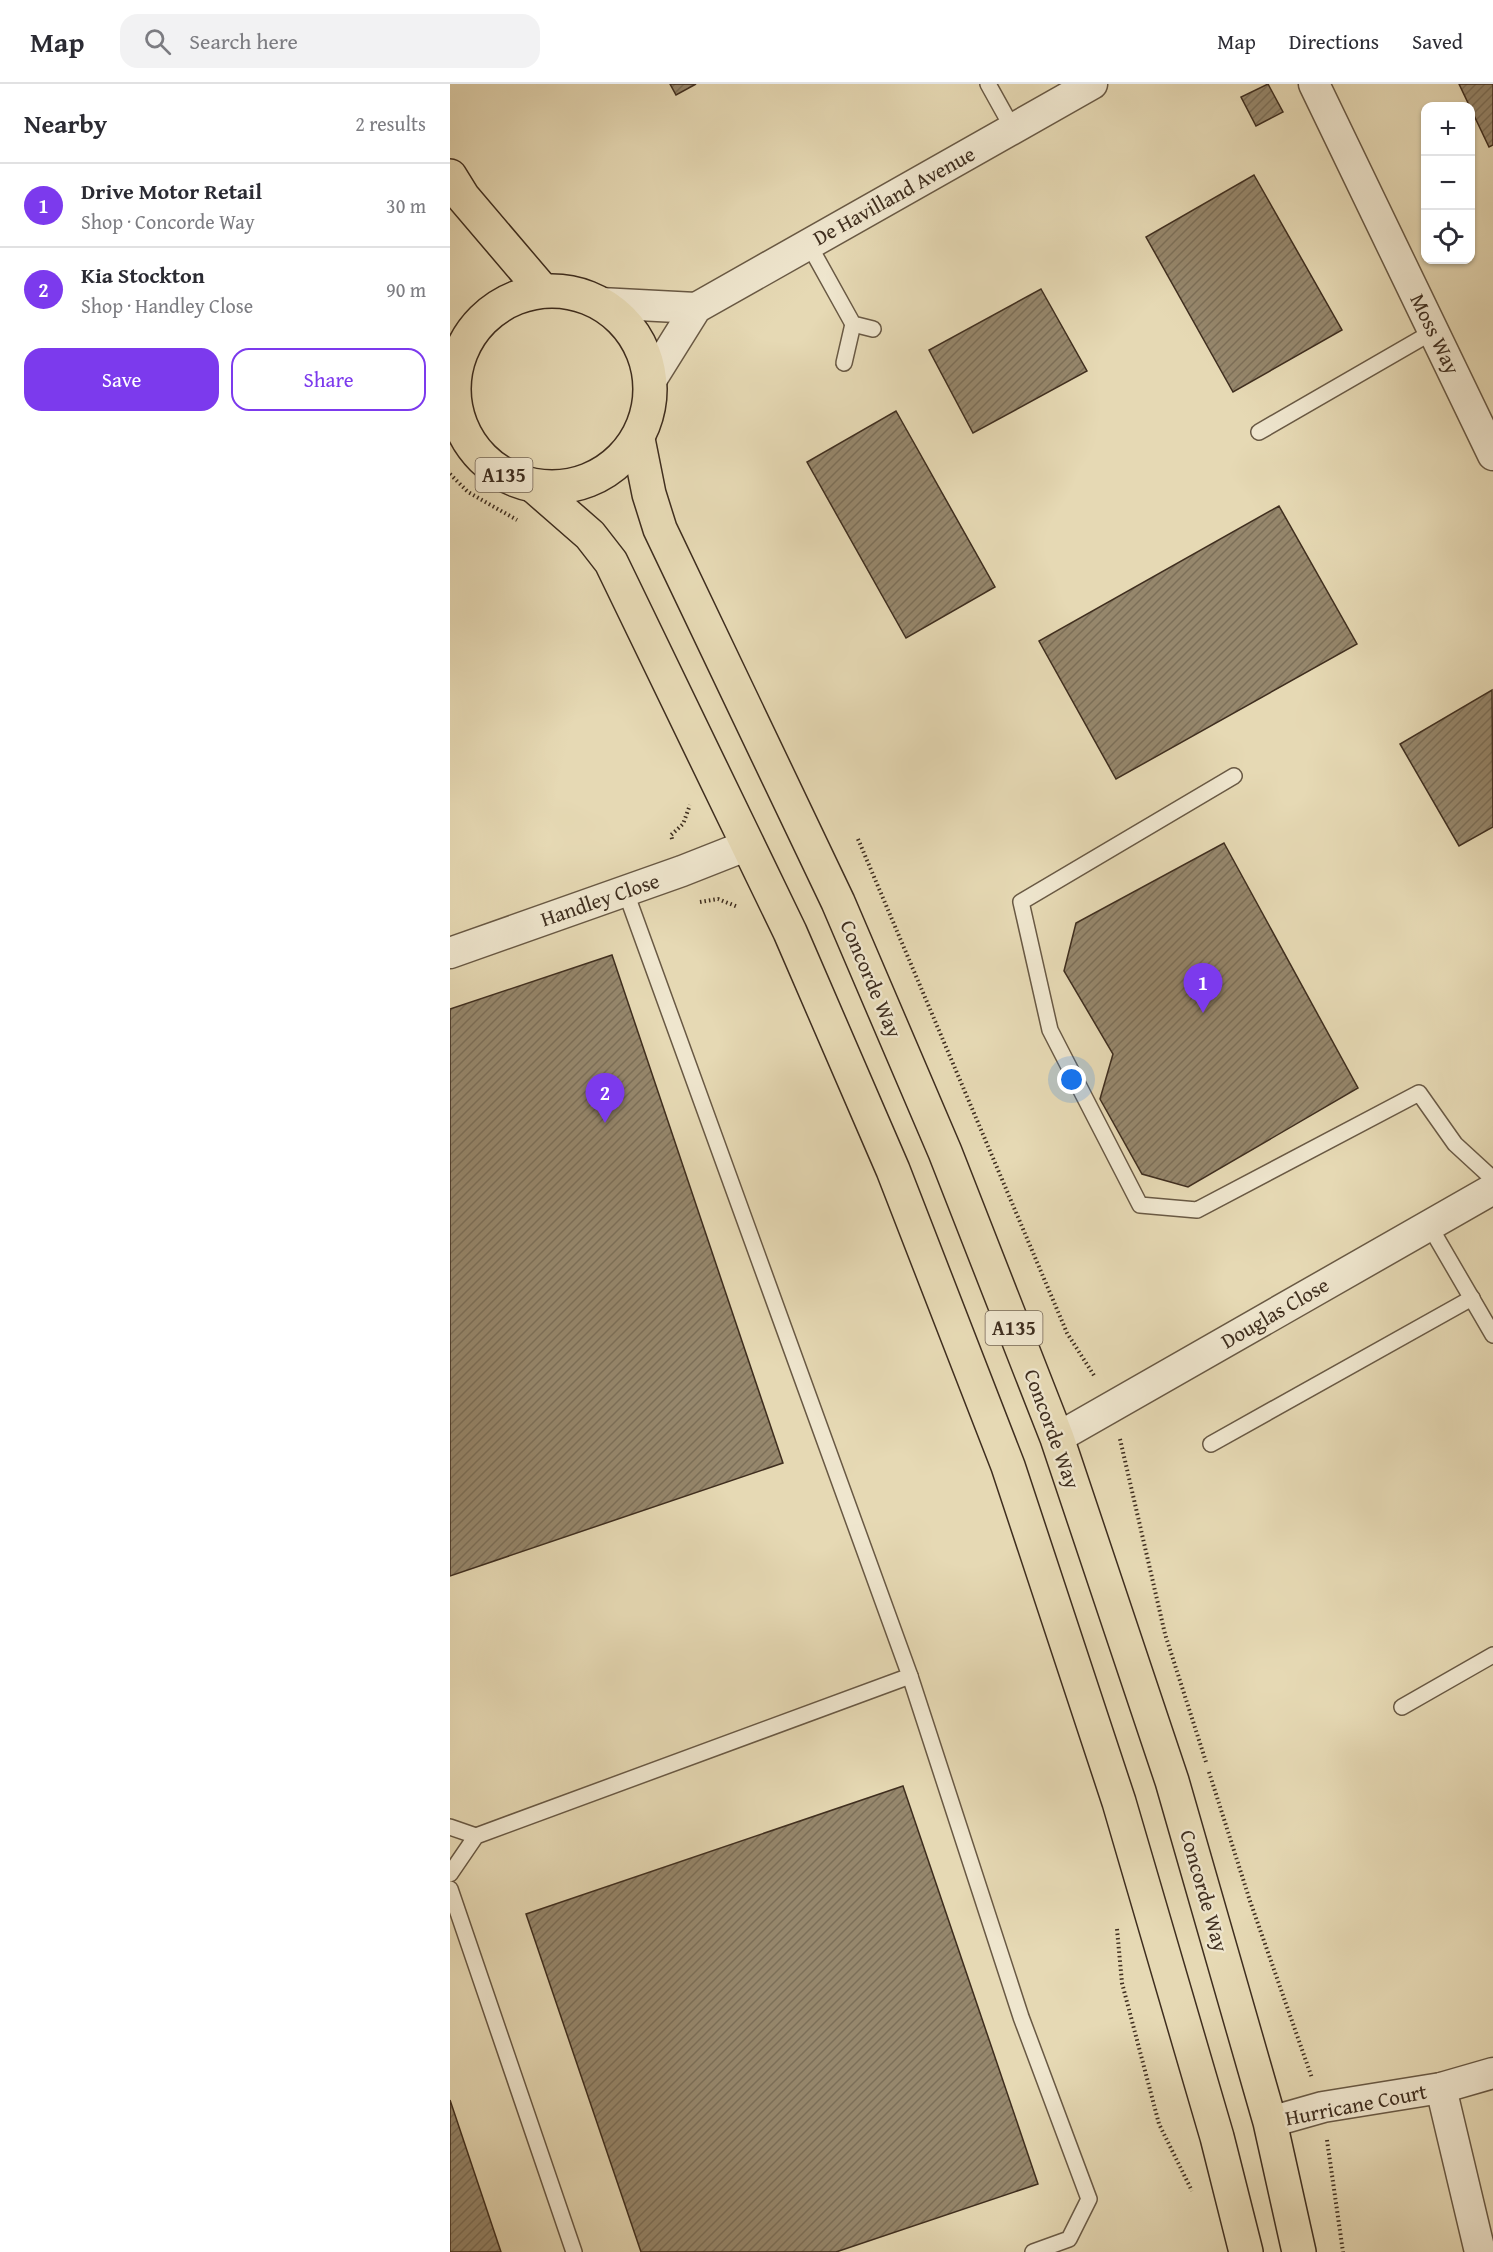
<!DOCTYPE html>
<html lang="en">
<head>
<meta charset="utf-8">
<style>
  body { margin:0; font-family:"Gentium Book Plus",serif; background:#f2f2f3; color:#2b2b33 }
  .controls { position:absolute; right:18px; top:18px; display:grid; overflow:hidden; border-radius:12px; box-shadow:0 2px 4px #0004 }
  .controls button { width:54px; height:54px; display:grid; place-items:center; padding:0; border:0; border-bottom:2px solid #e1e1e2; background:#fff; color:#2b2b33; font:30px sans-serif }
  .you { position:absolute; left:622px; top:996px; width:21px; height:21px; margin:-15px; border:4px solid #fff; border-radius:50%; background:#1a73e8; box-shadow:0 0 0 9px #1a73e833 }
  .badge { display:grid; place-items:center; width:39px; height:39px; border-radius:50%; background:#7c3aed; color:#fff; font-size:20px; font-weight:700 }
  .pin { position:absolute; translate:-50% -50px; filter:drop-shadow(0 2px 3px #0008) }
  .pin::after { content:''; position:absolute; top:32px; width:21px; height:18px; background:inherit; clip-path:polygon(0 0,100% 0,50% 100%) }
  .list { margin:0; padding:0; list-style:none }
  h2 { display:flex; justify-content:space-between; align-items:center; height:78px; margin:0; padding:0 24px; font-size:26px }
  h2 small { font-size:20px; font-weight:400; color:#7c7c81 }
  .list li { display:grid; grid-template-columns:39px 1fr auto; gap:18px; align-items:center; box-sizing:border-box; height:84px; padding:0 24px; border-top:2px solid #e1e1e2 }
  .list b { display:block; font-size:22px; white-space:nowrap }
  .list p { margin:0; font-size:20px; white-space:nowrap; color:#7c7c81 }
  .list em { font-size:20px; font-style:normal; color:#7c7c81 }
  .actions { display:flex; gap:12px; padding:18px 24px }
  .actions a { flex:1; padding:14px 0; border:2px solid #7c3aed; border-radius:18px; text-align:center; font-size:21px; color:#7c3aed }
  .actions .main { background:#7c3aed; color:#fff }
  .icon { flex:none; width:33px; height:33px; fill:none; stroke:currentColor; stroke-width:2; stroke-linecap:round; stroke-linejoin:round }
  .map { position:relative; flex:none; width:1043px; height:2168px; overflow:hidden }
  header { display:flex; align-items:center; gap:36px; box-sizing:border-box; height:84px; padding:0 30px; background:#fff; border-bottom:2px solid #e1e1e2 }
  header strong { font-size:28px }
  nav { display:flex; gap:33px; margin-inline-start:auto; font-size:21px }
  .search { width:420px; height:54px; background:#f2f2f3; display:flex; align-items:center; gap:15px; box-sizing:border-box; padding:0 21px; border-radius:18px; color:#7c7c81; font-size:22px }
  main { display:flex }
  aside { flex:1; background:#fff }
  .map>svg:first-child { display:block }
  .building { fill:url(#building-hatch); stroke:#3f2e1f; stroke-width:1.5 }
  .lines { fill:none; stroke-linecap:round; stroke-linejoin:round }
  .lane-casing { stroke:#695944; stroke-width:18 }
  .street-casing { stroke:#695944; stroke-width:33 }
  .primary-casing { stroke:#3f2e1f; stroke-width:36 }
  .path { stroke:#3f2e1f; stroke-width:4; stroke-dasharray:1.5 3; stroke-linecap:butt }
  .lane { stroke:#efe6ce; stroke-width:15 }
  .street { stroke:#efe6ce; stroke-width:30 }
  .primary { stroke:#e6d9b4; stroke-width:33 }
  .labels { text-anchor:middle; stroke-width:4.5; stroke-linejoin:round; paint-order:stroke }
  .shield { fill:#efe6ce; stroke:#746554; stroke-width:1.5 }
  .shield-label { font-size:20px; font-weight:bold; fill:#3f2e1f }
  .street-label { font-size:21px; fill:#3f2e1f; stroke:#efe6ce }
</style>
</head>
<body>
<header>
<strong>Map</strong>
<div class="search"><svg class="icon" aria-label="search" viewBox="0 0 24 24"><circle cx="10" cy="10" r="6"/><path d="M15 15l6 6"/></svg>Search here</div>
<nav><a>Map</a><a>Directions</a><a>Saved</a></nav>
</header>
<main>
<aside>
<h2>Nearby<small>2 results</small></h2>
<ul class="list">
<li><span class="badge">1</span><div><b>Drive Motor Retail</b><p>Shop · Concorde Way</p></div><em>30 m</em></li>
<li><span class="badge">2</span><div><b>Kia Stockton</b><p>Shop · Handley Close</p></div><em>90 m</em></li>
</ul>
<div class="actions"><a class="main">Save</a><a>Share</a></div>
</aside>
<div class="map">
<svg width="1043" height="2168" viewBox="0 0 1043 2168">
  <defs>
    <pattern id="building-hatch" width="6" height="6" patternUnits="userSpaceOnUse" patternTransform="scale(1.5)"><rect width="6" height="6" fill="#96876c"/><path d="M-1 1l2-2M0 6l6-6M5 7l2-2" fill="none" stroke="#7c6f58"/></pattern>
  </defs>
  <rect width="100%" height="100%" fill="#e6d9b4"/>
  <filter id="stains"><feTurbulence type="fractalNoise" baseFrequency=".00333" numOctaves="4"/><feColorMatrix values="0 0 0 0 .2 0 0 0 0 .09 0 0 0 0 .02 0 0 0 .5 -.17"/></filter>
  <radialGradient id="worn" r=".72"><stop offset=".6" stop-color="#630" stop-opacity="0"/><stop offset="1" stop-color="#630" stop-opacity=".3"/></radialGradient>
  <g class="building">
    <polygon points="220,0 246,0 226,11"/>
    <polygon points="818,0 833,28 806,42 791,13"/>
    <polygon points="1009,0 1043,0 1043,61 1039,63"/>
    <polygon points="804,91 892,246 783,308 696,153"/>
    <polygon points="591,205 637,287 523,349 479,266"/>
    <polygon points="446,327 545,503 456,554 357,378"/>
    <polygon points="829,422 907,560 666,695 589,557"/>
    <polygon points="1042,606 1043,743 1009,762 950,660"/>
    <polygon points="774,759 908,1004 738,1103 692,1090 650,1015 663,970 614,887 626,839"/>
    <polygon points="162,871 333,1379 0,1492 0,925"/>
    <polygon points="453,1702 588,2100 386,2168 191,2168 76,1830"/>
    <polygon points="0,2016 51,2168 0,2168"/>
  </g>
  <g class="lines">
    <g class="lane-casing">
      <g id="lane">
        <polyline points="538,0 563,45"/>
        <polyline points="358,159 403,240 423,245"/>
        <polyline points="394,279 403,240"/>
        <polyline points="809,348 984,247"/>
        <polyline points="784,692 571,818 600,946 690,1121 747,1126 969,1009 1005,1060 1043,1095"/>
        <polyline points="979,1141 1043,1251"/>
        <polyline points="761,1360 1022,1214"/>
        <polyline points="460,1592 571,1933 639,2115 619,2155 583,2168"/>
        <polyline points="952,1623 1043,1571"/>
        <polyline points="0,1743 26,1752"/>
        <polyline points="0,1790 26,1752 460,1592 175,806"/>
        <polyline points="0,1805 124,2168"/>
      </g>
    </g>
    <g class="street-casing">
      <g id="street">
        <polyline points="864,0 1043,371"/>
        <polyline points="150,219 246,224"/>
        <polyline points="201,296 246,224 642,0"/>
        <polyline points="0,869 232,787 298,761"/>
        <polyline points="607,1354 1043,1105"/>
        <polyline points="991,2004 1030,2168"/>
        <polyline points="820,2038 873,2023 991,2004 1043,1989"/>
      </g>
    </g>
    <g class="primary-casing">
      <g id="primary">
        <polyline points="0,92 13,113 93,207"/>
        <circle cx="102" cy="305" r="98"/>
        <polyline points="188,355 199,410 210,445 388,818 495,1068 607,1354 722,1697 820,2038 849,2168"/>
        <polyline points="85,403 140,451 161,478 340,848 443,1086 558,1382 669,1718 767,2053 796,2168"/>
      </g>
    </g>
    <g class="path">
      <polyline points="0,390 18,408 67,436"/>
      <polyline points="222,755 221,751 233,740 240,721"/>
      <polyline points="408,755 617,1249 645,1293"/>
      <polyline points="250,818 268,815 288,823"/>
      <polyline points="670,1355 715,1550 756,1678"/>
      <polyline points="759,1688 800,1817 862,1994"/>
      <polyline points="667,1845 672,1899 709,2040 742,2107"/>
      <polyline points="877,2056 893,2168"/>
    </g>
    <use href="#lane" class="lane"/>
    <use href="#street" class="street"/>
    <use href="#primary" class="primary"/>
  </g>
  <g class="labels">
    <g class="shield">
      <rect x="25.5" y="374" width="57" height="34" rx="4.5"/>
      <rect x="535.5" y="1227" width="57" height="34" rx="4.5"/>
    </g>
    <g class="shield-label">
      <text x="54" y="398">A135</text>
      <text x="564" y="1251">A135</text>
    </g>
    <g class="street-label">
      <text transform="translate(444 112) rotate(-29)" y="7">De Havilland Avenue</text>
      <text transform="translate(985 250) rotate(64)" y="7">Moss Way</text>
      <text transform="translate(150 816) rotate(-19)" y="7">Handley Close</text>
      <text transform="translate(421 895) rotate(67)" y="7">Concorde Way</text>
      <text transform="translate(825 1229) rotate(-30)" y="7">Douglas Close</text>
      <text transform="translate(602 1345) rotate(70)" y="7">Concorde Way</text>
      <text transform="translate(754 1807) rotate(74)" y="7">Concorde Way</text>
      <text transform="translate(906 2021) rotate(-11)" y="7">Hurricane Court</text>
    </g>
  </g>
  <rect width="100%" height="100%" filter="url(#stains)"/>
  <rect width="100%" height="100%" fill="url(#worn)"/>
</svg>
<div class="controls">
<button>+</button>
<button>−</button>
<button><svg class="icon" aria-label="locate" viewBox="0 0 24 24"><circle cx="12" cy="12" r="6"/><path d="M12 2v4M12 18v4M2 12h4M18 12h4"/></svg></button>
</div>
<div class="you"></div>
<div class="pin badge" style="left:753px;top:929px">1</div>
<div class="pin badge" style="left:155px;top:1039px">2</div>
</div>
</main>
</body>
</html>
